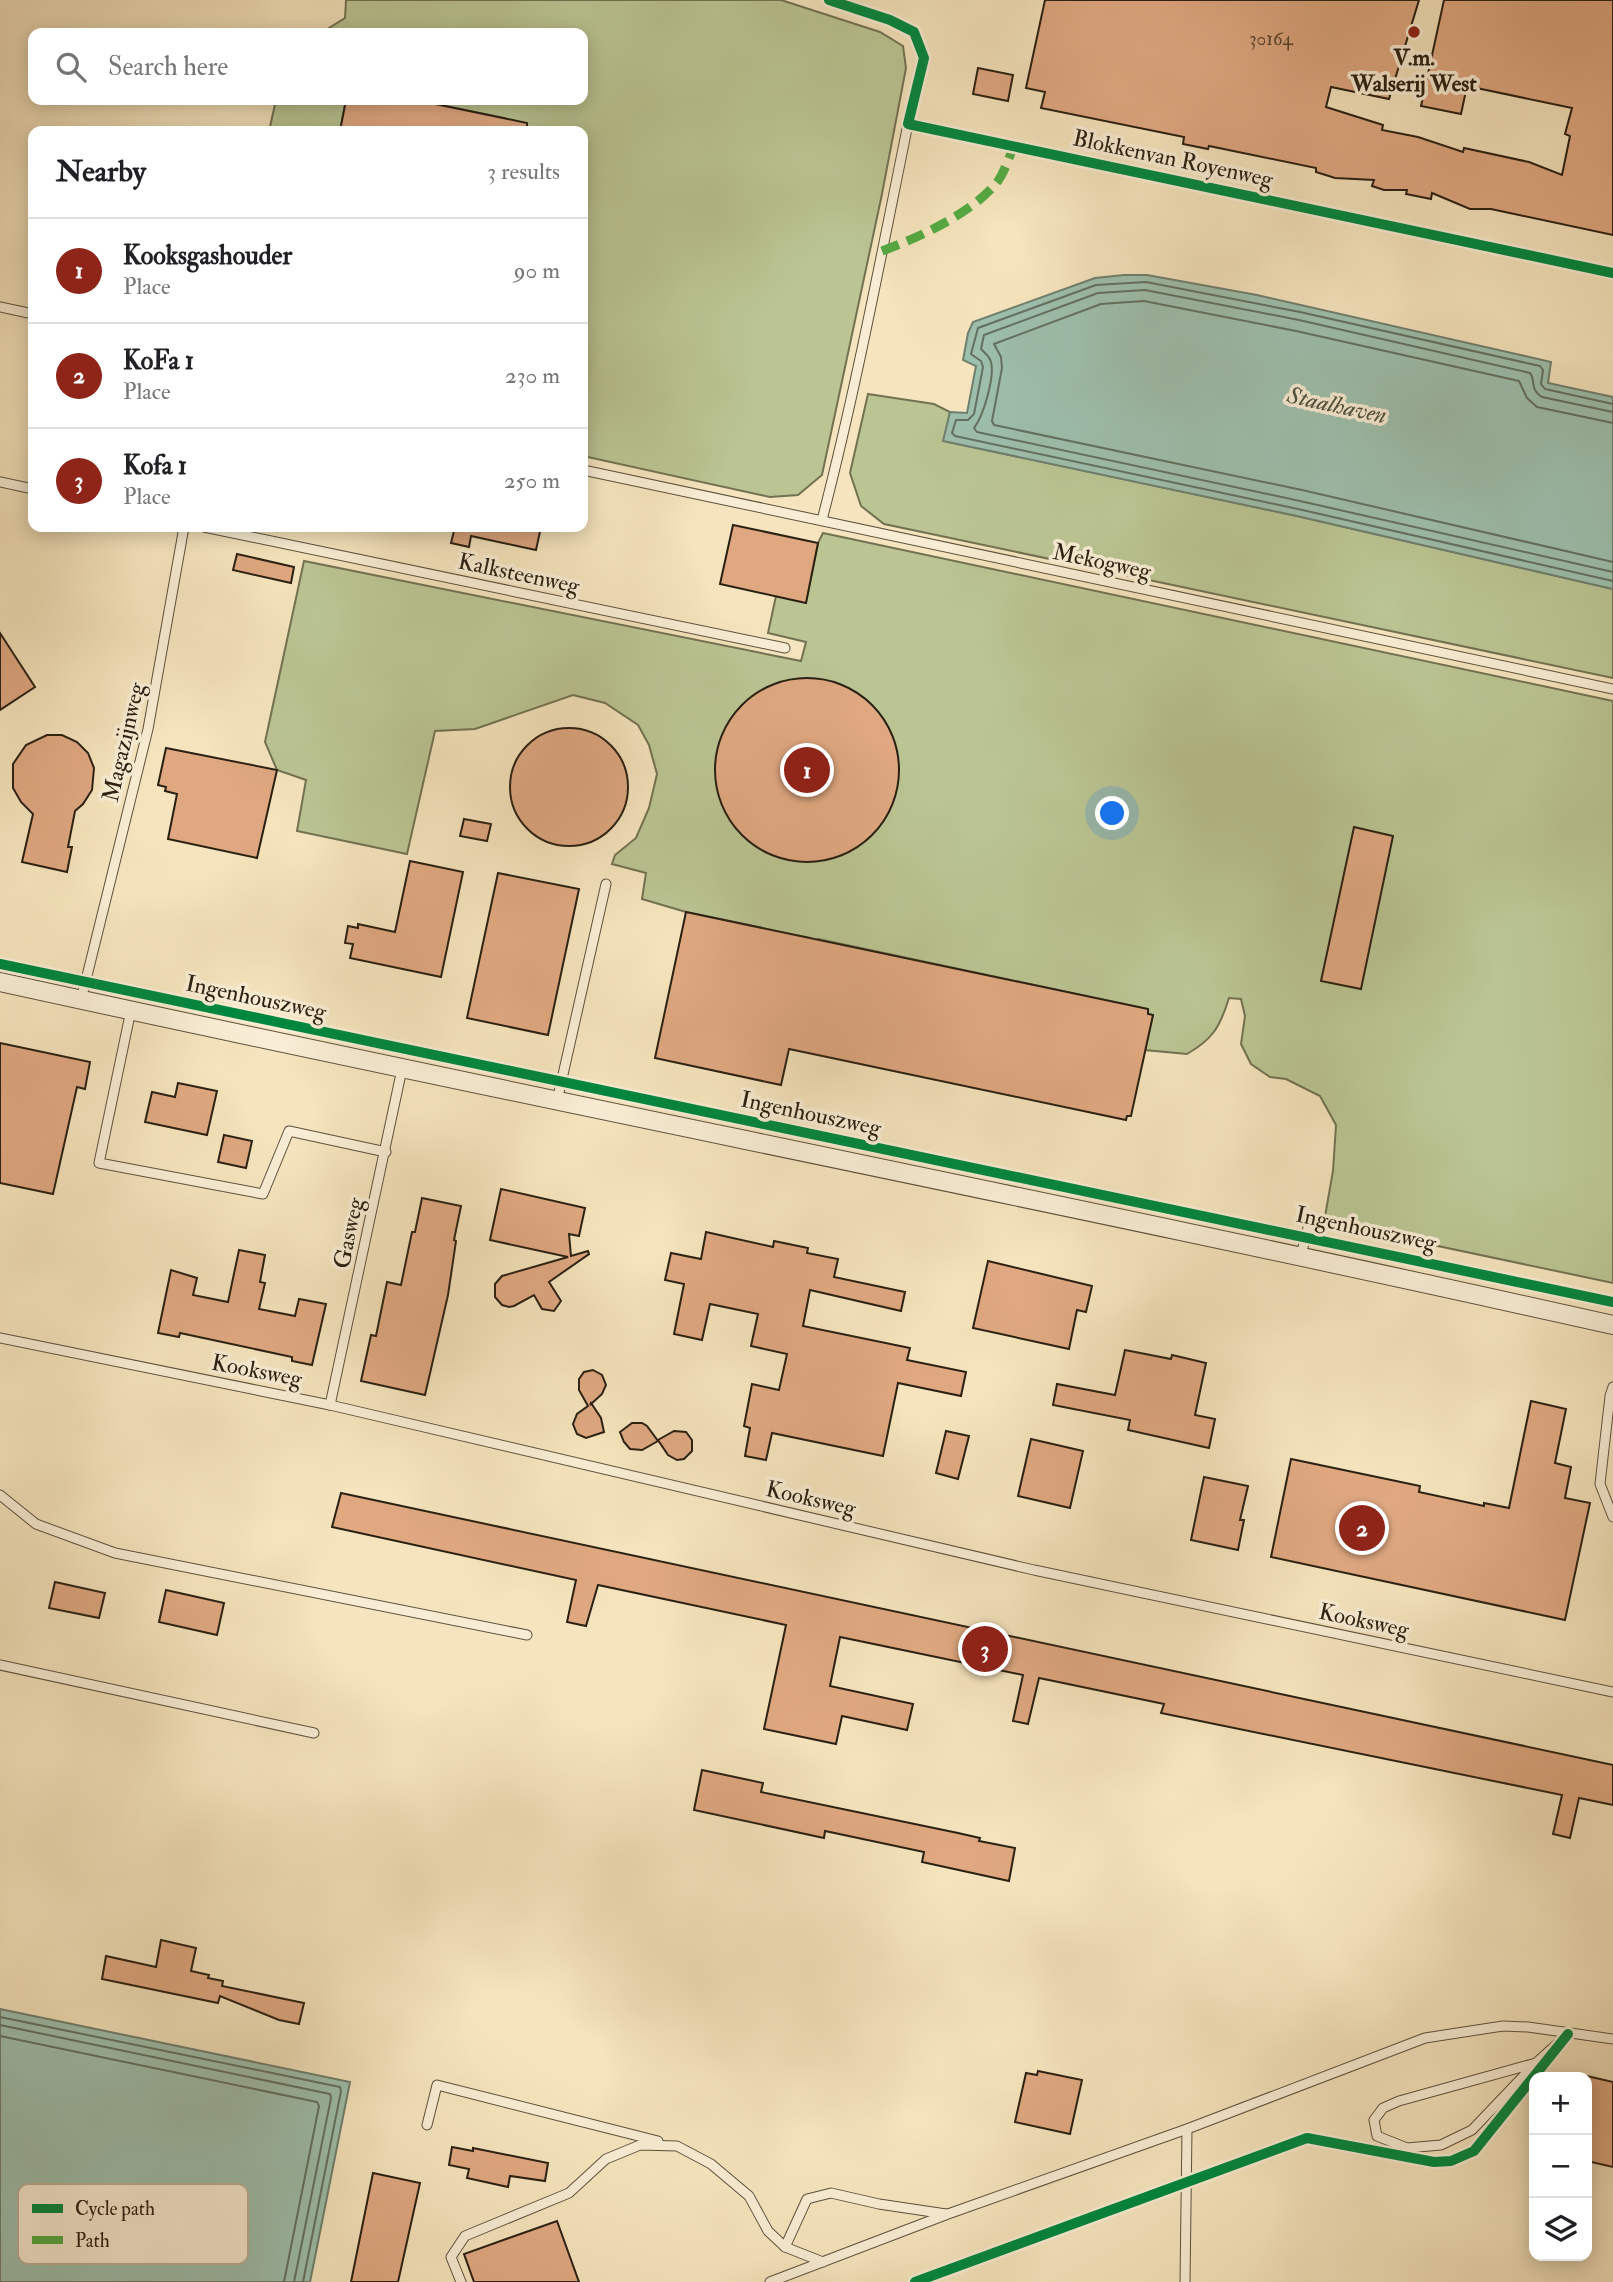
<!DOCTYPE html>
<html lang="en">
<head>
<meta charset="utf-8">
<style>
  body { margin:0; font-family:"IM FELL Double Pica",serif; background:#f2f2f2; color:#202124 }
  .controls { position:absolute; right:21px; bottom:21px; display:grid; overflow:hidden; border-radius:14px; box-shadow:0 4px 18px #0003 }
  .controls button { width:63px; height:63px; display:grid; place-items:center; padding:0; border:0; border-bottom:2px solid #e0e0e0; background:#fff; color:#202124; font:35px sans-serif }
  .you { position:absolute; left:1113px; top:814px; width:24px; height:24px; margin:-18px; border:5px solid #fff; border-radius:50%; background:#1a73e8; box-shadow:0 0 0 10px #1a73e833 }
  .badge { display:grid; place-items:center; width:46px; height:46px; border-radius:50%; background:#8f2418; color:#fff; font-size:23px; font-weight:700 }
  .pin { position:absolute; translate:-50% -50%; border:4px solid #fff; box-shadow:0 2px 7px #0006 }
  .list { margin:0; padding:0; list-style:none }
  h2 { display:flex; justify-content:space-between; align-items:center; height:91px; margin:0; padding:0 28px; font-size:30px }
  h2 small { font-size:23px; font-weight:400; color:#757577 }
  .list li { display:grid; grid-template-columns:46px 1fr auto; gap:21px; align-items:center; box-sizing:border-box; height:105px; padding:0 28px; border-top:2px solid #e0e0e0 }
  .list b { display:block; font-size:26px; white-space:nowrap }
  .list p { margin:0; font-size:23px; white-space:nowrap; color:#757577 }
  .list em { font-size:23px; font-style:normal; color:#757577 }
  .icon { flex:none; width:38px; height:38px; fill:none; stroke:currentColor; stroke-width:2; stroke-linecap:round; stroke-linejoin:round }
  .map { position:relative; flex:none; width:1613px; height:2282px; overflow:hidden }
  .search { position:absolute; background:#fff; box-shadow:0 4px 18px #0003; left:28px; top:28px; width:560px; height:77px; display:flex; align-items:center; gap:18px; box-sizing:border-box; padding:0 24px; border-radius:14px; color:#757577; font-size:26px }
  .panel { position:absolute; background:#fff; box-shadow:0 4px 18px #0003; left:28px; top:126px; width:560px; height:406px; border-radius:14px }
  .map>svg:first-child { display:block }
  .green { fill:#bac593; stroke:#727252; stroke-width:2 }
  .water { fill:#9dbfad; stroke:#6f7f6f; stroke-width:2 }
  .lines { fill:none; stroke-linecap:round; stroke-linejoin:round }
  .shore { stroke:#647060; stroke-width:2 }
  .building { fill:#dfa881; stroke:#2a2012; stroke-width:2 }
  .lane-casing { stroke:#5d513d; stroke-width:11 }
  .street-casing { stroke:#5d513d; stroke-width:20 }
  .lane { stroke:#f8edd4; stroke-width:9 }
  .street { stroke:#f8edd4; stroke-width:18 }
  .quiet { stroke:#53aa42; stroke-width:9; stroke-dasharray:18 9; stroke-linecap:butt }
  .cycleway-casing { stroke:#f8edd4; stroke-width:15 }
  .cycleway { stroke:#00873e; stroke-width:10 }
  .poi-dot { fill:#8f2418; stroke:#f8edd4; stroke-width:2.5 }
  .labels { text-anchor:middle; stroke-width:7; stroke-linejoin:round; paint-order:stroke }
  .number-label { font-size:19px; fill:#57422e }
  .poi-label { font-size:23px; font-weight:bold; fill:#2a2012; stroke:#f8edd4 }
  .street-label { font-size:23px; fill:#2a2012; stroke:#f8edd4 }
  .water-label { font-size:24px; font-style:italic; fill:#4c5040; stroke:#f8edd4 }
  .key { fill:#f8edd4; stroke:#bab09a; stroke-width:2 }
  .key-label { font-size:19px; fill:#2a2012 }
</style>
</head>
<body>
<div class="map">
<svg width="1613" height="2282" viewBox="0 0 1613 2282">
  <rect width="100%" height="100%" fill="#f5e4bd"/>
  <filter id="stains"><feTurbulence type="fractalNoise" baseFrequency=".00286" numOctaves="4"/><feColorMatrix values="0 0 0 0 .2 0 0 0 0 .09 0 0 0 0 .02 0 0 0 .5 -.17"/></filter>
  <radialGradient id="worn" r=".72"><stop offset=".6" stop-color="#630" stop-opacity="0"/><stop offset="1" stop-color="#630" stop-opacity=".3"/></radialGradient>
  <g class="green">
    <polygon points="346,0 781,0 880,32 903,46 906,68 882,194 822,475 798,495 770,497 583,456 583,131 502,131 505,118 416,100 583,100 583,33 321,33 345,18"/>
    <polygon points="276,100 346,100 340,131 269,131"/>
    <polygon points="868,394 934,404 950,412 944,441 1297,516 1613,589 1613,678 884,524 861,506 850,473"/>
    <path d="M823,533L1613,701V1283L1324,1222L1333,1171L1336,1125L1320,1096L1286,1079L1270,1077L1251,1064L1241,1044L1245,1016L1241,999L1229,998C1220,1027 1213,1039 1187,1054L1145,1050L1153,1015L1148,1014V1009L818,939L817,944L810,938L686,912L642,899L646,873L612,864L615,855L636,838L649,808L657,774L649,745L638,725L605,703L573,695L475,729L435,731L407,854L297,831L306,780L277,770L265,742L304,561L801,661L806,642L768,633L776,596L806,602L818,543Z"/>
  </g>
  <g class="water">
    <polygon points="1124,275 1147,275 1257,295 1551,362 1548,383 1613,397 1613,589 1297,516 943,441 950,412 967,413 976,366 963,360 968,333 973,322 1095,278"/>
    <polygon points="0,2009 350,2082 310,2282 0,2282"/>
  </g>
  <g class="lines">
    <g class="shore">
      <polyline points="1613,404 1545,389 1541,384 1543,370 1540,366 1300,312 1146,282 1096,285 978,328 971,354 981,361 983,367 974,414 968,420 956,420 952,433 955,436 1298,509 1613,581"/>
      <path d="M1613,412L1542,397C1529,389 1536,380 1530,373L1299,320L1145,290L1098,293L984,335L981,349C985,353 990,357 991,362C995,377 983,417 974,428L977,432L1300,501L1613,572"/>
      <polyline points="1613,423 1537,407 1527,398 1519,381 1296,331 1144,301 1101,304 994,344 1001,357 1002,368 992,421 994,425 1302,490 1613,562"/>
      <polyline points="0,2017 340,2087 341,2091 303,2282"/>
      <polyline points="0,2025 330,2094 331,2098 294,2282"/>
      <polyline points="0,2036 317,2102 319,2106 284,2282"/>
    </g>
  </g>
  <g class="building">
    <polygon points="1045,0 1419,0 1389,99 1331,87 1326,107 1383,125 1382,130 1418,137 1463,152 1464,148 1529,162 1562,175 1570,136 1565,134 1572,108 1467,86 1461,114 1421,106 1444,0 1613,0 1613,235 1491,209 1470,209 1432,193 1431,199 1406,194 1407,190 1384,190 1372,186 1374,180 1335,178 1316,172 1316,168 1209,146 1208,149 1183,144 1184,137 1041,108 1045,92 1026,88"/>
    <polygon points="978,68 1013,75 1008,101 973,94"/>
    <polygon points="346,100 416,100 527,123 527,131 340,131"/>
    <polygon points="733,525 818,543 806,603 720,584"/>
    <polygon points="455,527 541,527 536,550 471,536 469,547 451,543"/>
    <polygon points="237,554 294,567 291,583 233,570"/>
    <polygon points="0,633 35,687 0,710"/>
    <circle cx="807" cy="770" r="92"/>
    <circle cx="569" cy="787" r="59"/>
    <polygon points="47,735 62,735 77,742 88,753 94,768 92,790 83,804 75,811 68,847 72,847 67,872 22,862 33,814 21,802 13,788 13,764 26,745"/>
    <polygon points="166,748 277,770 257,858 168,839 177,794 165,791 166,787 158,785"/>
    <polygon points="464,819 491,824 487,841 460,836"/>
    <polygon points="1354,827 1393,836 1361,989 1321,981"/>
    <polygon points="410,861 463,872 441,977 350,958 353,944 345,943 348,926 358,928 358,924 395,932"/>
    <polygon points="498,873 579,889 548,1035 467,1018"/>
    <polygon points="686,912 1148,1009 1148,1014 1153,1015 1131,1116 1127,1116 1126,1120 789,1049 781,1085 655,1058"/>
    <polygon points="0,1043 90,1062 85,1089 77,1087 53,1194 0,1183"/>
    <polygon points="178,1083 217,1091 207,1135 145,1122 152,1092 175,1097"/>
    <polygon points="224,1135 252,1141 246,1168 218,1162"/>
    <polygon points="501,1189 585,1208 579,1236 569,1234 571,1256 588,1251 589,1254 549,1282 561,1301 554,1311 542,1309 534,1295 514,1306 509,1307 502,1305 495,1297 495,1284 502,1276 568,1257 490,1240"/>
    <polygon points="422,1198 461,1206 454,1240 456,1241 448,1295 425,1395 361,1381 371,1335 376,1336 387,1282 401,1285 412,1232 415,1232"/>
    <polygon points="706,1232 773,1247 774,1241 808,1248 807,1253 838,1259 834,1277 905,1292 901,1311 810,1290 803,1326 910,1348 907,1360 966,1372 961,1396 898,1383 883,1456 772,1433 766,1460 745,1456 750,1428 744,1426 752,1384 779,1390 787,1354 751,1346 758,1314 710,1304 702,1340 674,1334 684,1284 665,1280 671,1253 701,1259"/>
    <polygon points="239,1250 265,1255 260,1282 265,1283 259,1309 295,1316 299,1299 326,1304 312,1365 292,1361 292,1357 180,1333 179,1337 158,1333 171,1270 197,1278 193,1295 228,1302"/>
    <polygon points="988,1261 1092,1286 1086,1312 1077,1310 1069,1349 973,1328"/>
    <polygon points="1125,1350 1171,1359 1172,1355 1206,1363 1195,1415 1215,1419 1209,1448 1128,1430 1130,1420 1053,1405 1057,1384 1115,1395"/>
    <polygon points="593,1370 602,1375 606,1385 602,1394 590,1405 591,1403 601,1418 604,1432 586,1438 577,1434 573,1424 577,1414 588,1406 579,1390 579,1379 584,1372"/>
    <polygon points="1531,1401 1566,1409 1555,1463 1571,1467 1565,1498 1590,1503 1565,1620 1271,1557 1291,1459 1420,1486 1419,1492 1484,1506 1484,1503 1509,1508"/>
    <polygon points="632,1423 642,1423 647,1426 658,1441 642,1450 630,1449 624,1442 620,1432"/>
    <polygon points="674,1431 686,1432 692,1440 692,1451 684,1459 677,1460 668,1455 658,1440"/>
    <polygon points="946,1431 969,1436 958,1479 936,1473"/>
    <polygon points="1031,1439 1083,1451 1070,1508 1018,1496"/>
    <polygon points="1204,1477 1248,1486 1240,1520 1244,1520 1238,1550 1191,1540"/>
    <polygon points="341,1493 1613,1765 1613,1805 1579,1798 1570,1838 1553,1834 1562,1795 1161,1713 1164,1704 1039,1678 1028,1724 1013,1721 1023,1675 840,1637 830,1686 913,1704 907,1730 842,1716 836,1744 764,1729 786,1625 598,1585 586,1626 567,1622 576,1580 332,1527"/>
    <polygon points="55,1582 105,1593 99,1618 49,1608"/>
    <polygon points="166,1590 224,1603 217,1635 159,1622"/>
    <polygon points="702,1770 763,1783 761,1792 958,1833 980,1838 979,1841 1015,1848 1009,1881 922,1862 924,1852 825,1831 824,1838 694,1810"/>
    <polygon points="161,1940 196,1948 191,1971 209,1975 208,1978 223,1981 222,1986 304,2003 299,2024 279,2020 220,1996 218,2003 102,1979 106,1956 156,1967"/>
    <polygon points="1038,2071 1082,2080 1070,2134 1015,2122 1026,2073 1037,2075"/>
    <polygon points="1587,2076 1613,2082 1613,2167 1587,2161"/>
    <polygon points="452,2147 473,2151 473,2148 548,2163 545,2181 510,2176 508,2187 467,2178 469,2169 449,2165"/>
    <polygon points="373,2173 420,2183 398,2282 351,2282"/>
    <polygon points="557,2221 579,2282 474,2282 464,2254"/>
  </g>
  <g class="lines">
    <g class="lane-casing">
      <g id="lane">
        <polyline points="829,0 890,20 914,32 924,58 908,124 1613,273"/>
        <polyline points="0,307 33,314"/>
        <polyline points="583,470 1613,689"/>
        <polyline points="0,482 33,489"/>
        <path d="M822,520C856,389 881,256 908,124"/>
        <polyline points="204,527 785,648"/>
        <polyline points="81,1000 148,729 184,527"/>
        <polyline points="131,1010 99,1163 263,1194 289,1131 386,1152"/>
        <polyline points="557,1101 606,884"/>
        <polyline points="1301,1255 1309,1224"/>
        <polyline points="0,1338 330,1405 1034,1570 1613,1692"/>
        <polyline points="1613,1387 1610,1396 1600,1484 1613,1517"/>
        <polyline points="330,1405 402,1069"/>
        <polyline points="0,1495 36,1524 115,1553 527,1635"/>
        <polyline points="0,1665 314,1733"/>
        <polyline points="1536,2063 1399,2101 1383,2108 1374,2120 1377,2136 1407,2148 1441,2145 1472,2130 1536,2063 1568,2034"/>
        <polyline points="427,2125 437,2085 658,2141"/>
        <polyline points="823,2262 785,2247 807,2199 831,2193 879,2204 946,2214"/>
        <polyline points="461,2282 451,2257 465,2236 569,2193 606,2159 640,2145 677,2146 711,2164 749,2196 768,2231 785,2247"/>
        <polyline points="770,2282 948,2214 1187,2129 1425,2038 1503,2026 1528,2027 1613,2039"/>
        <polyline points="1185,2282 1187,2129"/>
      </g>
    </g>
    <g class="street-casing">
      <path id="street" d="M0,982C537,1100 1077,1205 1613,1325"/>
    </g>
    <use href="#lane" class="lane"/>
    <use href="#street" class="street"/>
    <path class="quiet" d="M882,251C920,237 973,213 998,181C1005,171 1009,157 1014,146"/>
    <g class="cycleway-casing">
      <g id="cycleway">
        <polyline points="829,0 890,20 914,32 924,58 908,124 1613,273"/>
        <polyline points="0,964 1613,1302"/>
        <polyline points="915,2282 1307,2138 1434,2162 1451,2161 1474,2151 1568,2034"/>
      </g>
    </g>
    <use href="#cycleway" class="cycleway"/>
  </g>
  <circle class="poi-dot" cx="1414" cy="32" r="7"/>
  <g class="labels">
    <g class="number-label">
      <text x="1271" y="45">30164</text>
    </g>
    <g class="poi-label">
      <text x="1414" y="65">V.m.<tspan x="1414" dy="26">Walserij West</tspan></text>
    </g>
    <g class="street-label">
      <text transform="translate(1173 158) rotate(12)" y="8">Blokkenvan Royenweg</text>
      <text transform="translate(1102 561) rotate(12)" y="8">Mekogweg</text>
      <text transform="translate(519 573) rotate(12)" y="8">Kalksteenweg</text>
      <text transform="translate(123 742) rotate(-77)" y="8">Magazijnweg</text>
      <text transform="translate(256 997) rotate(12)" y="8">Ingenhouszweg</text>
      <text transform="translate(811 1113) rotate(12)" y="8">Ingenhouszweg</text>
      <text transform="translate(1366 1228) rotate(12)" y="8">Ingenhouszweg</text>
      <text transform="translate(348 1233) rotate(-78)" y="8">Gasweg</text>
      <text transform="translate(257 1370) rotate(11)" y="8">Kooksweg</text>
      <text transform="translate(811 1498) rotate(13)" y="8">Kooksweg</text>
      <text transform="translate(1364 1620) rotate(12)" y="8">Kooksweg</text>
    </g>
    <g class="water-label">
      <text transform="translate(1337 405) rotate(12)" y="8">Staalhaven</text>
    </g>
  </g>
  <rect x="18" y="2184" width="230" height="80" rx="10" class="key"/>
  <rect x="32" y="2204" width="31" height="9" fill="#00873e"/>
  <rect x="32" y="2236" width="31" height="8" fill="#53aa42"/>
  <g class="key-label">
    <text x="75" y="2215">Cycle path</text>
    <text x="75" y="2247">Path</text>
  </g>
  <rect width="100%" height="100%" filter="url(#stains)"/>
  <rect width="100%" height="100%" fill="url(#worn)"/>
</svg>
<div class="controls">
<button>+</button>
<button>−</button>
<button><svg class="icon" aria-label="layers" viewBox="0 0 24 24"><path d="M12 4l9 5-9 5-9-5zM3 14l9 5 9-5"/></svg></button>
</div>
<div class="you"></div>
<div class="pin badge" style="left:807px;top:770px">1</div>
<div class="pin badge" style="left:1362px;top:1528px">2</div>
<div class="pin badge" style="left:985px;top:1649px">3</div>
<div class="search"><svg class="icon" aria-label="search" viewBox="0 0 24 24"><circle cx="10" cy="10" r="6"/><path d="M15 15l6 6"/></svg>Search here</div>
<section class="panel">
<h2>Nearby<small>3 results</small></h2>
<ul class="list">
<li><span class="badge">1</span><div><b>Kooksgashouder</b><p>Place</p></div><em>90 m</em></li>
<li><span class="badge">2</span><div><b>KoFa 1</b><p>Place</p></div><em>230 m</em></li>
<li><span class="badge">3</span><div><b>Kofa 1</b><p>Place</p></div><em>250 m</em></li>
</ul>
</section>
</div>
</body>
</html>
